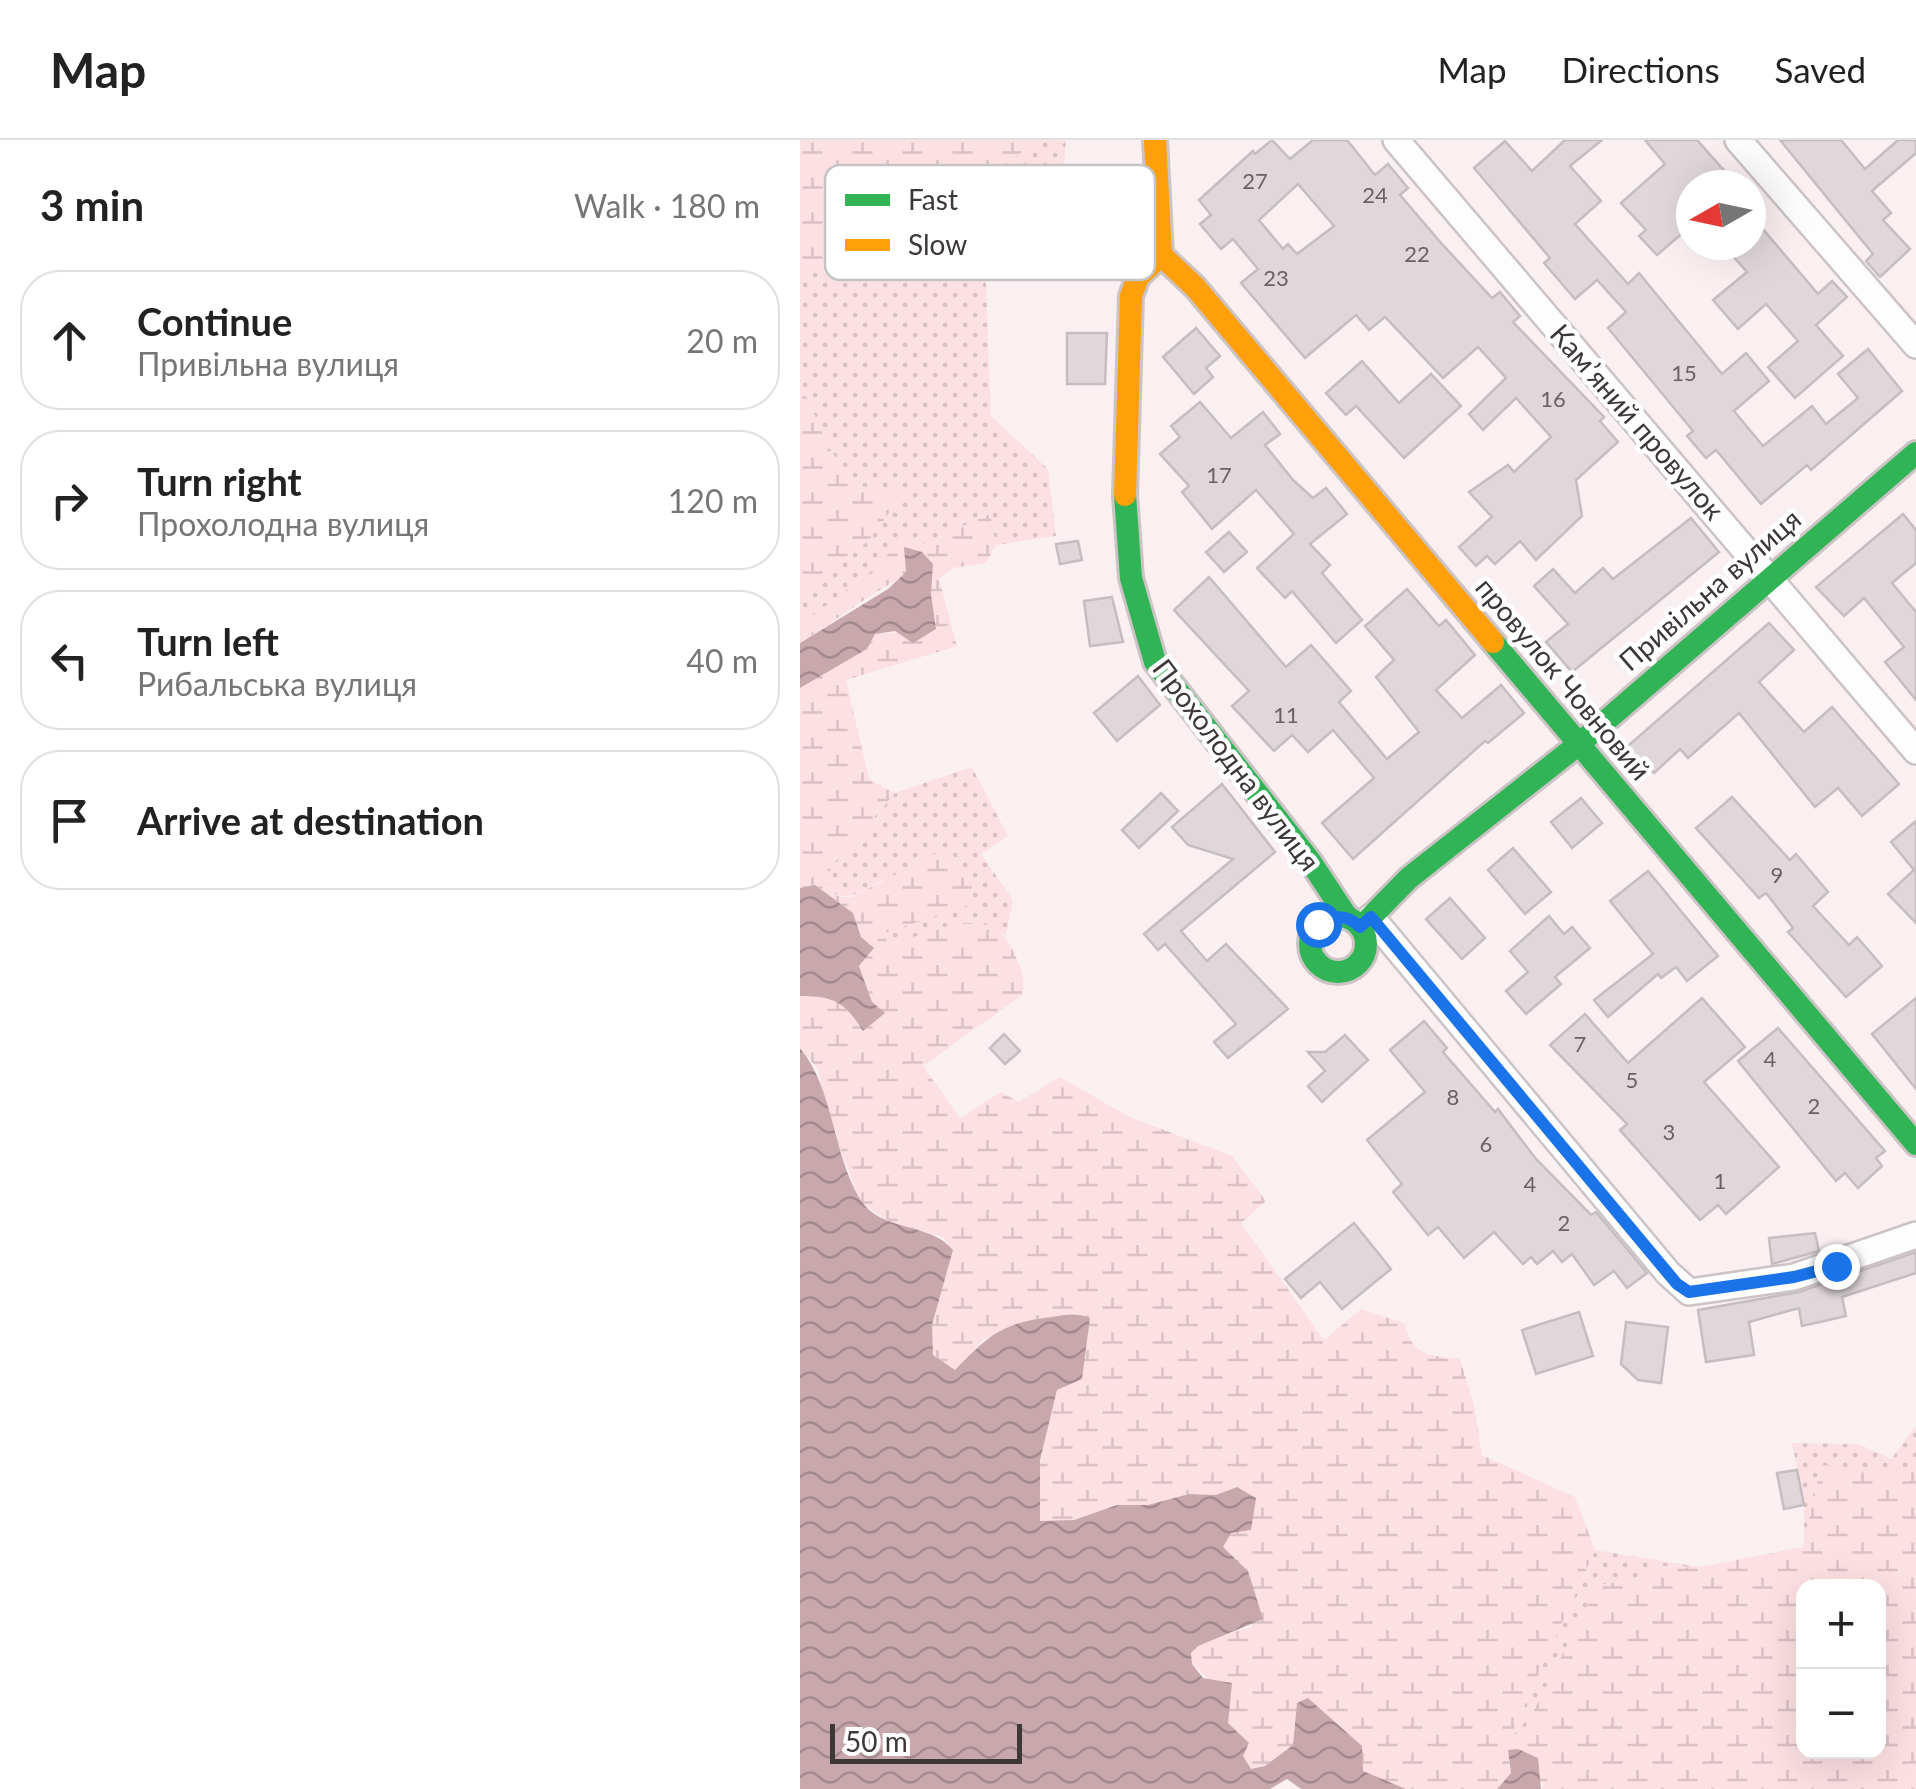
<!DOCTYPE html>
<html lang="en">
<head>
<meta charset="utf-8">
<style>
  body { margin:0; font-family:Lato,sans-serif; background:#f2f2f2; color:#222 }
  .controls { position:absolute; right:30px; bottom:30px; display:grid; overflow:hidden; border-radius:20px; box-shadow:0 10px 40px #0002 }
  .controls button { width:90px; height:90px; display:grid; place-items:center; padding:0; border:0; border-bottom:2px solid #e0e0e0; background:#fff; color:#222; font:50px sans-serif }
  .compass { position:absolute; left:876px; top:30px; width:90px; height:90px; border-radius:50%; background:#fff; box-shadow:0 10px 40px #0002; rotate:261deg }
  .scale { position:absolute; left:30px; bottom:25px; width:192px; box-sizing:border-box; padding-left:10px; border:5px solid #3d3738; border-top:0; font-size:28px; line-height:35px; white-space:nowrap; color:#3d3738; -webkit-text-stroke:8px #fff; paint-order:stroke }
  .stop { position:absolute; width:30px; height:30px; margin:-22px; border:8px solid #1a73e8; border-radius:50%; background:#fff }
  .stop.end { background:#1a73e8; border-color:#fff; box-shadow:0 2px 10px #0008 }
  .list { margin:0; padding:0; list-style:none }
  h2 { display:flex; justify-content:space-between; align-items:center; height:130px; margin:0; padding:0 40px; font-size:42px }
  h2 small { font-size:32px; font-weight:400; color:#767676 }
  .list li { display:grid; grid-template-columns:65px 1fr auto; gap:30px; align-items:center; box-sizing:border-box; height:140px; margin:0 20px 20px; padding:0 20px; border:2px solid #e0e0e0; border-radius:40px }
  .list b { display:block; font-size:38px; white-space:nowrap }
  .list p { margin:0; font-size:32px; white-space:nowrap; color:#767676 }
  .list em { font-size:32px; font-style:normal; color:#767676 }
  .icon { flex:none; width:55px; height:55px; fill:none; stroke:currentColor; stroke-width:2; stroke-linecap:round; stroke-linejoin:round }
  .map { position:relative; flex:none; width:1116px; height:1649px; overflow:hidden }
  header { display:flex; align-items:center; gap:60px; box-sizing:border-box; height:140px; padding:0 50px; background:#fff; border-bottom:2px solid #e0e0e0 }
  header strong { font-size:48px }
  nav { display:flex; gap:55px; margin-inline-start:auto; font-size:35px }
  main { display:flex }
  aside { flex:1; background:#fff }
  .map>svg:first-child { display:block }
  .grass { fill:url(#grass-dots) }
  .wetland { fill:url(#wetland-marsh); fill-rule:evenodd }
  .water { fill:url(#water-waves) }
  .building { fill:#dfd7d9; stroke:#c5bdbf; stroke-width:2.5; fill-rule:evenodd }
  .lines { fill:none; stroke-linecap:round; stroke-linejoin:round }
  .street-casing { stroke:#cbc3c4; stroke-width:30 }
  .fast-casing { stroke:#cbc3c4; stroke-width:28 }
  .slow-casing { stroke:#cbc3c4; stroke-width:28 }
  .street { stroke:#fefdfd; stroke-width:25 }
  .fast { stroke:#30b455; stroke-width:22 }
  .slow { stroke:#ff9f0a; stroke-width:22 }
  .route { stroke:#1a73e8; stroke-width:12 }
  .labels { text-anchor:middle; stroke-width:9; stroke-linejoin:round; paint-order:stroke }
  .number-label { font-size:22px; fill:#686263 }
  .street-label { font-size:28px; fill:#3d3738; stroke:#fff }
  .key { fill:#fff; stroke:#c5c3c3; stroke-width:2.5 }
  .key-label { font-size:28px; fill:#3d3738 }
</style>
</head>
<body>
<header>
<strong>Map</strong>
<nav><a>Map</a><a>Directions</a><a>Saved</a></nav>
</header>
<main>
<aside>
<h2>3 min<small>Walk · 180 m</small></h2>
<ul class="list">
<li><svg class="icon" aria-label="ahead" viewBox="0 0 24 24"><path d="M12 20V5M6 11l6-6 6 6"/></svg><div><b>Continue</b><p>Привільна вулиця</p></div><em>20 m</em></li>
<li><svg class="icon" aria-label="right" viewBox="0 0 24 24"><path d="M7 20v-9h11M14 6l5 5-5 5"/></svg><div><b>Turn right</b><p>Прохолодна вулиця</p></div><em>120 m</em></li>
<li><svg class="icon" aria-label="left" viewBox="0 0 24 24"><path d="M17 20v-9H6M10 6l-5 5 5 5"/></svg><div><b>Turn left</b><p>Рибальська вулиця</p></div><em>40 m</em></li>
<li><svg class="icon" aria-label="arrive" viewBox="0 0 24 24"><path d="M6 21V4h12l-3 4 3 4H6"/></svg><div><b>Arrive at destination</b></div></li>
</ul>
</aside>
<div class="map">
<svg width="1116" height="1649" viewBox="0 0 1116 1649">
  <defs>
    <pattern id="grass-dots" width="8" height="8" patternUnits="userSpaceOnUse" patternTransform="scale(2.5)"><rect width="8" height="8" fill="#fce0e4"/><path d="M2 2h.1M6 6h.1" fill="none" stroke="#d9c1c4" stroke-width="1.8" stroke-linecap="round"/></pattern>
    <pattern id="wetland-marsh" width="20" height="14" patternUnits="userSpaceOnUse" patternTransform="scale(2.5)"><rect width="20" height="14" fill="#fce0e4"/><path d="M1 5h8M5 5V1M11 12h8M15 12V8" fill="none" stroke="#d9c1c4"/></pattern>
    <pattern id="water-waves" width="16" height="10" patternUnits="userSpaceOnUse" patternTransform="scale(2.5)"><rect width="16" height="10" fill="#c8a8ad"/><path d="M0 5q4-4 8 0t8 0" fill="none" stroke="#a48a8e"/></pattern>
  </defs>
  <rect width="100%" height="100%" fill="#faf0f2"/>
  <g class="grass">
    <polygon points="241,0 266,0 262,50 183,66 191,276 248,329 256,396 196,405 189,374 124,404 102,400 69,433 0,485 0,452 68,401 103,354 60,346 32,313 0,244 0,128 47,131 86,111 98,78 142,63"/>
    <path d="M172,627L208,696L181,714L213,760L206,795C161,772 135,793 89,805L80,793L168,765L84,739C60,752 36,771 23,737L95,653Z"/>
    <polygon points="1116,1286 1116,1320 1004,1407 1004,1365 992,1303 1058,1304 1091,1319"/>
    <polygon points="795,1410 899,1427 856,1426 850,1437 798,1445 721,1596 712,1593"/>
  </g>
  <g class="wetland">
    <polygon points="0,0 241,0 142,63 98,78 86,111 46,131 0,128"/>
    <polygon points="0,244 32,313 60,346 104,353 68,401 0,452"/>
    <path d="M190,374L196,405L186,423L153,428L139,439L157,506L46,540L69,639L95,653L24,737C29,753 34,758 52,757L148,707L172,746L168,765L82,794L90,805C128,795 190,759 212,809C220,826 226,836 222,855L123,926L160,978L201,952L219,962L259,937L330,977L432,1016L466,1061L441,1083L524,1200L561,1169L604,1183C613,1217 628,1215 660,1219L674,1265L682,1315L775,1357L795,1410L712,1593L721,1596L798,1445L849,1437L856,1426L899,1427L1003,1407L1021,1325L1100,1333L1116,1320V1649H741L744,1645L708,1610L711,1633L697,1649H606L562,1631L497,1564L493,1605L465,1626L451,1630L442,1616L448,1603L428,1583V1558L392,1524L391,1513C407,1496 428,1493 451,1488L448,1431L423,1407L430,1393L437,1347L416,1355L389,1354L348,1365H317L274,1380L240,1382V1320L257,1250L282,1239L276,1173L184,1199L155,1230L133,1215L132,1185L153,1110L143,1097L94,1084L61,1063L29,979L18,929L0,908V856H32L49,868L72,862L59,826L74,808L61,797L53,773L15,745L0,748V548L67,509L75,494L136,489L131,454L133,424C92,436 39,479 0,503V485L69,433L102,400L124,404ZM1004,1446H1078V1612H1004Z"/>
  </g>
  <g class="water">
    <polygon points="104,407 122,412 133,424 131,454 136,489 113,503 95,491 75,494 67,509 0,548 0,503 88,449 106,432"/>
    <path d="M15,745L53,773L61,797L74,808L59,826L72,862L85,873L63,891C45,862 34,856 0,856V748Z"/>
    <path d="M0,908C34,949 32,1012 60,1059C79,1092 131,1082 153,1110L132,1185L133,1215L155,1230C189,1195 202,1183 251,1177C266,1175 275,1172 290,1178L282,1239L257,1250L240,1320V1381L274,1380L317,1365H348L389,1354L416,1355L437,1347L456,1358L451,1390L431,1393L423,1407L448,1431L463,1479L398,1506L391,1513L392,1524L403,1538L432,1543L428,1583L449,1603L443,1616L451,1629L465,1626L493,1605L497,1563L508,1558L562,1606L563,1631L606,1649H501L487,1639L470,1649H0Z"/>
    <polygon points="718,1609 738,1618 741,1649 697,1649 711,1633 708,1610"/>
  </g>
  <g class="building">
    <path d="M472,0L490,19L513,0H547L575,35L588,24L608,48L600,55L642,104L692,158L700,152L720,176L713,182L804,277L800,281L818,302L776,340L782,376L736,420L720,401L695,424L687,416L676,426L659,407L692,377L669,352L708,325L714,332L751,297L716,258L683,290L669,274L706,238L678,207L643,238L585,177L569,190L556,175L505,218L441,143L458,129L433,99L421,109L400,84L411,75L399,60L453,11L455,14ZM498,44L534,86L497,114L488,104L483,109L459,80Z"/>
    <polygon points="765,0 802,0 770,26 801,61 775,84 828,144 839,133 922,234 946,213 969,241 934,271 963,306 1012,266 1026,284 1058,258 1038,234 1068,209 1102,251 1011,330 1007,325 961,364 916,310 906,318 887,296 893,291 808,188 826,172 797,140 775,159 744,123 750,118 674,28 705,1 732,31"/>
    <polygon points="845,0 897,0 937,45 891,45 891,86 857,115 839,96 846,90 821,63 865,24"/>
    <polygon points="980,0 1041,0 1065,29 1098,0 1116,0 1116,13 1072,51 1091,73 1083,80 1110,109 1080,137 1066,121 1073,114"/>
    <polygon points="951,75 1018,154 1032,141 1047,157 1016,185 1043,216 995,258 968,227 998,201 966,164 938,189 913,160 947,132 923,105 951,105"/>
    <polygon points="396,188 420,216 406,228 413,237 394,254 363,217"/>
    <polygon points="267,193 307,193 305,244 267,244"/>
    <polygon points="562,221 599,263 631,234 661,266 604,318 556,266 546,275 526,253"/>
    <polygon points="400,262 431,298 463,272 480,294 465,305 493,340 513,358 526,348 547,374 510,404 530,425 522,433 562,480 536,503 492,451 485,458 457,428 494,394 456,350 412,389 382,352 389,346 360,314 380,297 371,286"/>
    <polygon points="1103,374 1116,390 1116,423 1092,443 1116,472 1116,560 1085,522 1104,507 1064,458 1044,476 1016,447"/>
    <polygon points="891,378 919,412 772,532 746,502 768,484 734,446 753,429 775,453 803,428 813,439"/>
    <polygon points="429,392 447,412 424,432 406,412"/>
    <polygon points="278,401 282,420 260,424 256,404"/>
    <polygon points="409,437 486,527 511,505 551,551 539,562 587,619 619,592 576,537 594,520 565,486 607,449 639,486 646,480 675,515 636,550 662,578 701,545 724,573 688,603 685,601 553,719 522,683 574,638 533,590 508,612 492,595 474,611 432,566 449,551 374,470"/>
    <polygon points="312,457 323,502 290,506 284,461"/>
    <polygon points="969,483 994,510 959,542 1004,592 1032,567 1099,644 1062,676 1038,648 1015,667 939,573 888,618 880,609 854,633 842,620 835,626 822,611"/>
    <polygon points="338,536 360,565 317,601 294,573"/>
    <polygon points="422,644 475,712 381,791 407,821 426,804 488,869 428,918 414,902 436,884 365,804 358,810 344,794 433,719 388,705 372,687"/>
    <polygon points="361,653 378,671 339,708 322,690"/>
    <polygon points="932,657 990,720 996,714 1028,752 1013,766 1049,805 1057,797 1082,826 1046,857 988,792 993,788 966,753 959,758 896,688"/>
    <polygon points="781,658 802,683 772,708 751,682"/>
    <polygon points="1116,681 1116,783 1088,754 1114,730 1091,702"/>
    <polygon points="713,708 751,752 725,774 688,730"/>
    <polygon points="848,731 918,816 887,841 876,827 861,838 858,834 808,877 794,860 853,814 810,761"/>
    <polygon points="650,758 685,798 662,819 626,779"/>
    <polygon points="749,776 764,794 772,787 790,808 755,837 761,844 726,874 706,851 728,832 710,811"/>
    <polygon points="902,858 945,907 904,942 979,1027 926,1074 918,1065 900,1080 820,990 827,984 750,905 785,874 828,923"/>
    <polygon points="1116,858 1116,949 1072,894"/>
    <polygon points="624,881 647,908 643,912 695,972 698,969 736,1019 791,1075 796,1072 847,1133 827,1148 814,1131 794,1145 772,1114 762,1122 753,1111 737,1124 731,1117 723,1124 694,1092 664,1118 638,1087 628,1095 593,1052 602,1044 567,1000 625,952 590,910"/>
    <polygon points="978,888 1085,1011 1076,1018 1082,1026 1058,1048 1045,1033 1036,1041 938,921"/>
    <polygon points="204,894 220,911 205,924 190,908"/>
    <polygon points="545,895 568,920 522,962 508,946 525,931 508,912 525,912"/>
    <polygon points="554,1083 591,1129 542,1169 520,1142 501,1158 485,1139"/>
    <polygon points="1015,1093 1019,1111 972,1124 969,1098"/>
    <polygon points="1116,1112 1116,1133 1042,1157 1046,1176 1002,1186 999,1168 949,1182 954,1215 906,1222 898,1170 999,1152"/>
    <polygon points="779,1172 793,1216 736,1234 722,1190"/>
    <polygon points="826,1182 868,1187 861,1243 838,1240 821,1224"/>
    <polygon points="997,1330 1004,1365 984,1369 977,1333"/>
  </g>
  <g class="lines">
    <g class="street-casing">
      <g id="street">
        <polyline points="596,0 1116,611"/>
        <polyline points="938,0 1116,205"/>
        <polyline points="571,777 868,1133 889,1152 994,1137 1116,1095"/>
      </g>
    </g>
    <g class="fast-casing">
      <g id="fast">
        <polyline points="325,355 331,438 355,522 510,721 547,777"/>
        <polyline points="693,502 1116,1004"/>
        <circle cx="538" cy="804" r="28"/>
        <polyline points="561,787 609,738 779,604 1116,313"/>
      </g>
    </g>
    <g class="slow-casing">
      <g id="slow">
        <polyline points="361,115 395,147 693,502"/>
        <polyline points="325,355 331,156 338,137 361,115 355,0"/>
      </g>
    </g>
    <use href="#street" class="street"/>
    <use href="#fast" class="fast"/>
    <use href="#slow" class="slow"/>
  </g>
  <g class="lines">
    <path class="route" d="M518,784C534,775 547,774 560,787L571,777L877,1144L889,1152L994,1137L1036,1126"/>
  </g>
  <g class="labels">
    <g class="number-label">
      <text x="455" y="49">27</text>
      <text x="575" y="63">24</text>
      <text x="617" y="122">22</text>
      <text x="476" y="146">23</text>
      <text x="884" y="241">15</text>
      <text x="753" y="267">16</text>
      <text x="419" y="343">17</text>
      <text x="486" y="583">11</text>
      <text x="977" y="743">9</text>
      <text x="780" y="912">7</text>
      <text x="970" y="927">4</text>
      <text x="832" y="948">5</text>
      <text x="653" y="965">8</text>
      <text x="1014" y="974">2</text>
      <text x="869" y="1000">3</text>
      <text x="686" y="1012">6</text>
      <text x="920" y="1049">1</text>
      <text x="730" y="1052">4</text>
      <text x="764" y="1091">2</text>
    </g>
    <g class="street-label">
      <text transform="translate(837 282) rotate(49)" y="10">Камʼяний провулок</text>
      <text transform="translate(910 450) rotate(-41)" y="10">Привільна вулиця</text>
      <text transform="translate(763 539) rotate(50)" y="10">провулок Човновий</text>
      <text transform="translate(436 625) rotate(53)" y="10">Прохолодна вулиця</text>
    </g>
  </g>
  <rect x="25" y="25" width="330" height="115" rx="15" class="key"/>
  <rect x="45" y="54" width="45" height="12" fill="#30b455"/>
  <rect x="45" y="99" width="45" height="12" fill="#ff9f0a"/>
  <g class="key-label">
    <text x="108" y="70">Fast</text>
    <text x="108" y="115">Slow</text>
  </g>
</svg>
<div class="controls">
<button>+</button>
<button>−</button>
</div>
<svg class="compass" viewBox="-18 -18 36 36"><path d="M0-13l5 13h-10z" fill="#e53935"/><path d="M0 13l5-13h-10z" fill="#767676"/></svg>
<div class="scale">50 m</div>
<div class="stop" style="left:518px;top:784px"></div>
<div class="stop end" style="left:1036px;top:1126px"></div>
</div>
</main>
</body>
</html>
